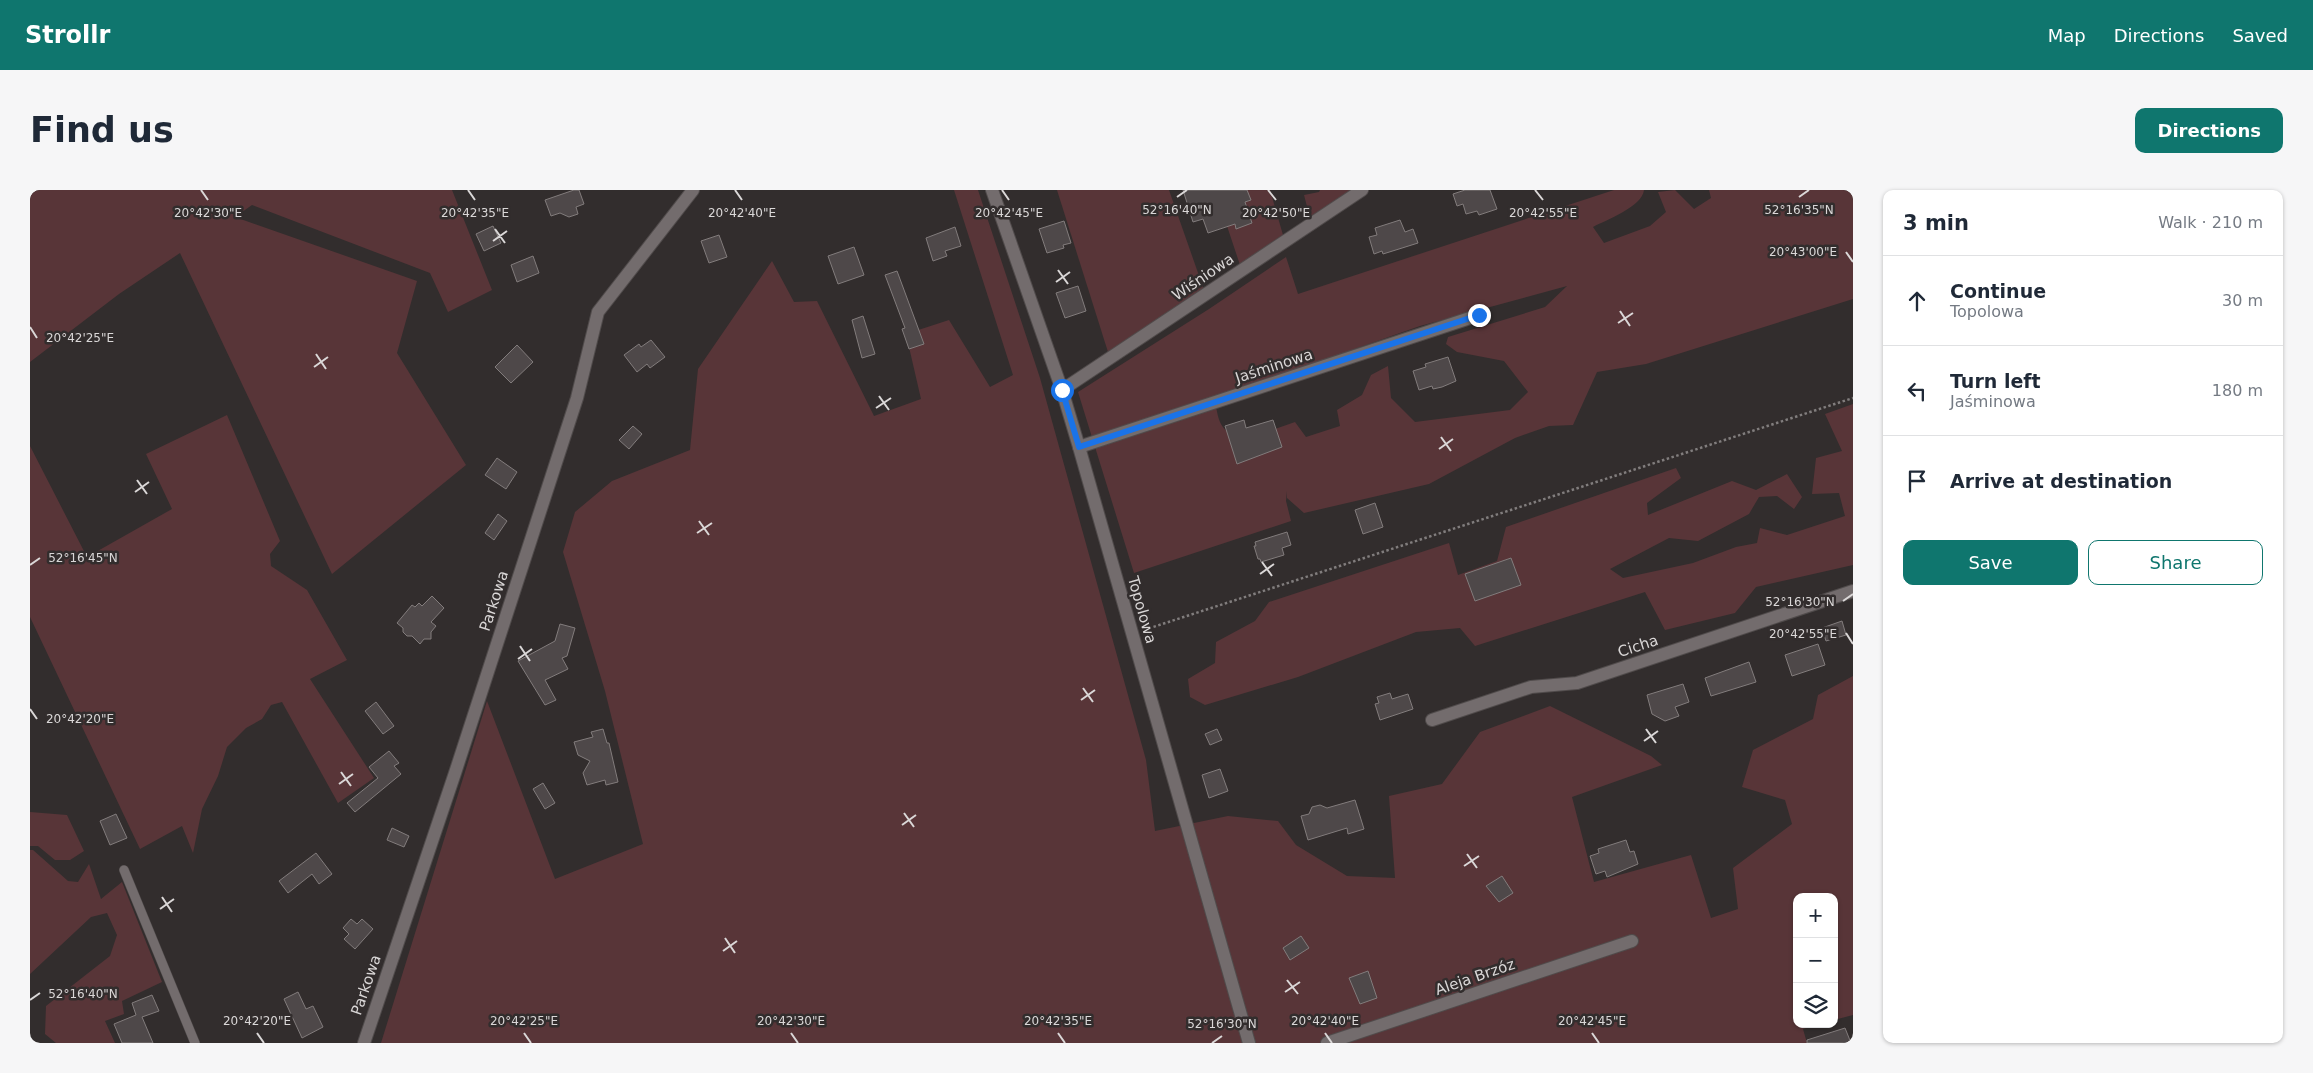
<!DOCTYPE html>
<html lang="en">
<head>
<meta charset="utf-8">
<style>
  body { margin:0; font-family:"DejaVu Sans",sans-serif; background:#f6f6f7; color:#1f2937 }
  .controls { position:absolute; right:15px; bottom:15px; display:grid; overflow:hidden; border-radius:10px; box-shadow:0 1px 4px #0004 }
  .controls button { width:45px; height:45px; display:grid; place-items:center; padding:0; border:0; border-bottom:1px solid #e0e1e3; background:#fff; color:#1f2937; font:25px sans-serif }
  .stop { position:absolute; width:15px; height:15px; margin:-11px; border:4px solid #1a73e8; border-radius:50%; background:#fff }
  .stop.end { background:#1a73e8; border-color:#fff; box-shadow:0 1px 5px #0008 }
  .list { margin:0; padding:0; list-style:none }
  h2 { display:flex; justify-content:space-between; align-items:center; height:65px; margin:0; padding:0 20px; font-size:21px }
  h2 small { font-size:16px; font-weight:400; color:#747a83 }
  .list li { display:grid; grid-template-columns:32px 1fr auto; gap:15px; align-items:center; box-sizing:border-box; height:90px; padding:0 20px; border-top:1px solid #e0e1e3 }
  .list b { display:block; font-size:19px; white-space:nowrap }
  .list p { margin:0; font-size:16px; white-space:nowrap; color:#747a83 }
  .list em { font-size:16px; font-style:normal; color:#747a83 }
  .actions { display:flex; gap:10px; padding:15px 20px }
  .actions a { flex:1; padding:11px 0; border:1px solid #0f766e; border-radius:10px; text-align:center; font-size:18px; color:#0f766e }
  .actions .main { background:#0f766e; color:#fff }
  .icon { flex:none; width:28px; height:28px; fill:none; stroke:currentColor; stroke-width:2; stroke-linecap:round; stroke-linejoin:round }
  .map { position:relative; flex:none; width:1823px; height:853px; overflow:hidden; border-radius:10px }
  header { display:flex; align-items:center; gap:30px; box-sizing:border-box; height:70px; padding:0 25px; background:#0f766e; color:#fff }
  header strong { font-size:24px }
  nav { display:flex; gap:28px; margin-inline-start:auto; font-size:18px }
  .intro { display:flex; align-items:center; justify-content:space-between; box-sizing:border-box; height:120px; padding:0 30px }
  h1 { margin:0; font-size:35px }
  .button { padding:12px 22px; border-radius:10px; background:#0f766e; color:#fff; font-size:18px; font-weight:700 }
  main { display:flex; gap:30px; padding:0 30px }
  aside { flex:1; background:#fff; border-radius:10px; box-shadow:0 1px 4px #0004 }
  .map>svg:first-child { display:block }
  .green { fill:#583538; fill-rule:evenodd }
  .building { fill:#4e4849; stroke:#827c7c }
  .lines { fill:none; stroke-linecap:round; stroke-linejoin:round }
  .service-casing { stroke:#504b4b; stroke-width:10 }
  .minor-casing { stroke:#504b4b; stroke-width:14 }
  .tertiary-casing { stroke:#504b4b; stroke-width:14 }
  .path { stroke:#817d7d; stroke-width:2.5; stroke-dasharray:2.5 2.5; stroke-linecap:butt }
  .service { stroke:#736c6d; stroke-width:9 }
  .minor { stroke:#736c6d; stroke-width:12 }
  .tertiary { stroke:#736c6d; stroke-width:12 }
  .route { stroke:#1a73e8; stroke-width:6 }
  .ticks { fill:none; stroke:#dad7d7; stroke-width:2 }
  .labels { text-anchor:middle; stroke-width:5; stroke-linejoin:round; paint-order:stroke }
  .street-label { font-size:15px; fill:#dad7d7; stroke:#322d2d }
  .ticks-label { font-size:12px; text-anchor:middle; fill:#dad7d7; stroke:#322d2d; stroke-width:5; stroke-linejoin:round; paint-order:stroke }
</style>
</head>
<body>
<header>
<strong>Strollr</strong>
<nav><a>Map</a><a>Directions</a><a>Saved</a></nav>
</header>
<div class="intro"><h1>Find us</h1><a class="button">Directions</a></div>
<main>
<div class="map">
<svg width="1823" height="853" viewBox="0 0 1823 853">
  <rect width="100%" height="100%" fill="#322d2d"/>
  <g class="green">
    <polygon points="0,0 422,0 462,100 418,122 400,83 222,15 205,27 387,91 367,163 436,275 302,384 150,63 89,104 0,172"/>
    <polygon points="924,0 948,0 1010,188 1116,570 1125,641 1198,626 1248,631 1266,655 1317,686 1365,688 1359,606 1412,594 1450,542 1520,516 1621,566 1632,575 1542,607 1564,692 1661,665 1681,728 1708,719 1703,678 1762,634 1755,610 1712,597 1723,560 1783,529 1788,505 1823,486 1823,825 1804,830 1804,707 1767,707 1767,834 1789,834 1773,839 1777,853 351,853 457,511 525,689 613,654 575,501 533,362 545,322 582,291 660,260 668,179 742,71 764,112 787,111 844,226 891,209 876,144 919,130 960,197 983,185"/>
    <polygon points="1027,0 1139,0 1174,100 1078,162"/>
    <polygon points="1185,0 1240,0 1253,45 1210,75"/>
    <polygon points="1290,0 1322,0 1280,28 1274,5 1289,2"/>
    <path d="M1584,0H1614C1612,17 1576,30 1563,37L1574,53L1620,36L1636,22L1628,2L1645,0L1664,19L1681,8L1679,0H1823V109L1616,174L1567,182L1543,235L1519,236L1485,248L1399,294L1274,323L1257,308V301L1256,311L1261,331L1104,383L1048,202L1179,119L1256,67L1268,104ZM1537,96L1515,117L1418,147L1416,154L1427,162L1474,171L1498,202L1480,220L1385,232L1361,208L1358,176L1341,185L1332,205L1307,220L1310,236L1276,247L1265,232L1211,251C1189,239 1188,231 1185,208L1390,136Z"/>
    <polygon points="1823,214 1823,375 1726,397 1705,423 1635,440 1615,402 1445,456 1430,438 1386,442 1268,487 1175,515 1160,507 1158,489 1185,473 1186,452 1225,431 1239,412 1419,353 1428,385 1467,371 1476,337 1646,278 1651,288 1617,313 1618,325 1702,291 1726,300 1757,284 1772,307 1764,319 1747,306 1729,307 1719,324 1668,351 1639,348 1580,379 1593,388 1663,373 1706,357 1727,353 1730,338 1757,345 1815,326 1809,303 1782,304 1786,268 1812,261 1795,224"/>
    <polygon points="197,225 250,351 240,364 241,376 277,400 317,470 280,489 344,588 308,613 252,512 241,515 232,529 216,538 197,557 188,586 172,619 163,663 152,636 110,659 0,427 0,256 57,367 142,319 116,264"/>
    <polygon points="0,622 37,625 54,661 40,670 25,670 8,656 0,656"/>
    <polygon points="0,660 3,660 38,691 48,692 59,674 71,709 92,692 132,792 92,811 94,824 75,831 85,853 26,853 15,844 16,816 80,766 87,745 77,723 61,727 0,784"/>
  </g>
  <g class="building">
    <polygon points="544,0 549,0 554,14 546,17 548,24 539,27 530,23 521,26 515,10"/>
    <polygon points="1153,0 1217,0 1221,10 1215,12 1222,33 1206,39 1205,34 1178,43 1173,29 1163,32"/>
    <polygon points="1435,0 1460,0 1467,19 1449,25 1447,21 1436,24 1433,14 1427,16 1423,4"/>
    <polygon points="1370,30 1375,42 1383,39 1388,53 1353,64 1352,61 1344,64 1339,47 1347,45 1345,38"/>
    <polygon points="1034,31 1041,53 1033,55 1034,58 1017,63 1009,39"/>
    <polygon points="463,36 471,53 454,61 446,44"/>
    <polygon points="925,37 931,56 915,61 917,66 903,71 896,48"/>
    <polygon points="689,45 697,67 679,73 671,51"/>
    <polygon points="824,57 834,85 808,94 798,66"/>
    <polygon points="503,66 509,83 487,92 481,75"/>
    <polygon points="867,81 894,154 879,159 872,139 875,138 855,85"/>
    <polygon points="1048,96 1056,121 1035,128 1026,103"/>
    <polygon points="833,126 845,164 832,168 822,130"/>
    <polygon points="621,150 635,167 620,178 617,174 607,182 594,165 609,154 611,157"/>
    <polygon points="487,155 503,172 481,193 465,177"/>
    <polygon points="1418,167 1426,191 1412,197 1403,199 1402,196 1389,200 1383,181 1396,177 1395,174"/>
    <polygon points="1214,230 1216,238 1243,230 1252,257 1207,274 1195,236"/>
    <polygon points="603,236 612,244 599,259 589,250"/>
    <polygon points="467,268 487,282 476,299 455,285"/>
    <polygon points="1345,313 1353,337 1333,344 1325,320"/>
    <polygon points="468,324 477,331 464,350 455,343"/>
    <polygon points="1257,342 1261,355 1252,358 1254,365 1231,372 1230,369 1228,369 1224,356 1226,356 1225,352"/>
    <polygon points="1481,368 1491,395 1445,411 1435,384"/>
    <polygon points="402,406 414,418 401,432 406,436 401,442 401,449 394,449 390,454 382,446 377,446 373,442 373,438 367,433 382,415 385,417 389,413 392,416"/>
    <polygon points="1812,431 1816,445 1796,451 1792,438"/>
    <polygon points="530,434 545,438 537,466 532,468 538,479 515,490 526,510 515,515 488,471 525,451"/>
    <polygon points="1788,454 1795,475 1762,486 1755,465"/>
    <polygon points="1719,472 1726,492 1681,506 1675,488"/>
    <polygon points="1653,494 1659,512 1645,517 1649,526 1635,531 1622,524 1617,505"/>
    <polygon points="1360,503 1362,509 1378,504 1383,519 1350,530 1345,514 1349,513 1347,507"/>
    <polygon points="346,512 364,536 353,544 335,521"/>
    <polygon points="573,539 577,553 579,553 588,592 576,595 575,590 557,595 553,583 560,571 548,565 544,552 563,547 561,542"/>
    <polygon points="1187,539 1192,550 1180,555 1175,544"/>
    <polygon points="359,561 369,573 364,576 371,584 325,622 317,613 348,588 339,577"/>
    <polygon points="1190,579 1198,601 1179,608 1172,585"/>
    <polygon points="513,593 525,613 515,619 503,599"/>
    <polygon points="1325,610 1334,639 1318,644 1317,638 1278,650 1271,626 1279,624 1282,617 1290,615 1297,618"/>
    <polygon points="86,624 97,648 80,655 70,631"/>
    <polygon points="362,638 379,646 374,657 357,650"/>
    <polygon points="1596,650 1600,662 1604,661 1608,674 1577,687 1575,681 1566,684 1560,666 1569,663 1568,659"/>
    <polygon points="286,663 302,684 289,694 282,684 258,703 249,691"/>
    <polygon points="1472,686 1483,703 1469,712 1456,696"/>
    <polygon points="321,729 327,734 332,729 343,739 325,759 314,749 319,744 313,738"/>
    <polygon points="1271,746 1279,758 1260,770 1253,758"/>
    <polygon points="1338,781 1347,808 1330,814 1319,788"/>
    <polygon points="268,802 276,819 283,816 293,837 272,848 254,809"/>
    <polygon points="122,805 129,821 112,827 123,853 92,853 84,834 106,825 102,813"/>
    <polygon points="1815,838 1821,853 1777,853 1777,850"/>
  </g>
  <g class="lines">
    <g class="service-casing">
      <polyline id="service" points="94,680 165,853"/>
    </g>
    <g class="minor-casing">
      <g id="minor">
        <polyline points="1032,200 1332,0"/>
        <polyline points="1049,257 1449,125"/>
        <polyline points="1402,530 1501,497 1547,493 1823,401"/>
        <polyline points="334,853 425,583 547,208 568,122 663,0"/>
        <polyline points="1297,853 1602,751"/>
      </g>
    </g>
    <g class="tertiary-casing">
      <polyline id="tertiary" points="962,0 1032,200 1049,257 1219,853"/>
    </g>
    <polyline class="path" points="1114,440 1823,208"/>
    <use href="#service" class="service"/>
    <use href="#minor" class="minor"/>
    <use href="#tertiary" class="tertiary"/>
  </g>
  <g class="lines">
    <polyline class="route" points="1032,200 1049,257 1449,125"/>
  </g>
  <path class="ticks" d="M171,0L178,10M438,0L445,10M705,0L712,10M972,0L979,10M1238,0L1246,10M1505,0L1513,10M1147,7L1157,0M1769,7L1779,0M465,39L475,53M463,51L477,41M1816,62L1823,72M1028,80L1038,94M1026,92L1040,82M1590,121L1600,136M1588,133L1603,123M0,137L7,148M286,164L296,179M284,177L298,167M849,206L859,220M846,218L861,208M1411,247L1421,261M1409,259L1423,249M107,290L117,304M105,302L119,292M669,331L679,345M667,343L682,333M1232,372L1242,386M0,375L10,368M1230,384L1244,374M1813,411L1823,404M1816,443L1823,454M490,456L500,471M488,469L502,459M1053,498L1063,512M1051,510L1065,500M0,519L7,529M1616,539L1626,553M1614,551L1628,541M311,582L321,596M309,594L323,584M874,623L884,637M872,635L886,625M1437,664L1447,678M1434,676L1449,666M132,707L142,722M130,719L144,709M695,748L705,763M693,761L707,751M1257,790L1268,804M1255,802L1270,792M0,810L10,803M227,843L234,853M494,843L501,853M761,843L768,853M1028,843L1035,853M1295,843L1302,853M1562,843L1569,853M1182,853L1192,846"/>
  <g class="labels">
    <g class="street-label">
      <text transform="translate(1173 87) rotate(-34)" y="5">Wiśniowa</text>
      <text transform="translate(1244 176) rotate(-18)" y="5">Jaśminowa</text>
      <text transform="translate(464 411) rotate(-72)" y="5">Parkowa</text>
      <text transform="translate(1112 420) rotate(74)" y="5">Topolowa</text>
      <text transform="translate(1608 456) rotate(-18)" y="5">Cicha</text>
      <text transform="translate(1445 787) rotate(-19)" y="5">Aleja Brzóz</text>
      <text transform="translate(336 795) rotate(-71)" y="5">Parkowa</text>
    </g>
  </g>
  <g class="ticks-label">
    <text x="1147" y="24">52°16'40"N</text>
    <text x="1769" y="24">52°16'35"N</text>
    <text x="178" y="27">20°42'30"E</text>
    <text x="712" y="27">20°42'40"E</text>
    <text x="979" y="27">20°42'45"E</text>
    <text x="1246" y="27">20°42'50"E</text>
    <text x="445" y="27">20°42'35"E</text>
    <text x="1513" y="27">20°42'55"E</text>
    <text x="1773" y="66">20°43'00"E</text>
    <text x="50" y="152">20°42'25"E</text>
    <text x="53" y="372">52°16'45"N</text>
    <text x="1770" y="416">52°16'30"N</text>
    <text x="1773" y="448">20°42'55"E</text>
    <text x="50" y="533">20°42'20"E</text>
    <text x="53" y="808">52°16'40"N</text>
    <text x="227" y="835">20°42'20"E</text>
    <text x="494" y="835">20°42'25"E</text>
    <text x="761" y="835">20°42'30"E</text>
    <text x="1028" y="835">20°42'35"E</text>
    <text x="1295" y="835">20°42'40"E</text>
    <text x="1562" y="835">20°42'45"E</text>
    <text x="1192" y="838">52°16'30"N</text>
  </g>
</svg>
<div class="controls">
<button>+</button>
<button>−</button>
<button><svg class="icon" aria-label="layers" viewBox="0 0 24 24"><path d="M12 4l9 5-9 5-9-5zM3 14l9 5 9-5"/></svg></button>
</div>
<div class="stop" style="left:1032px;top:200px"></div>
<div class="stop end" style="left:1449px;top:125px"></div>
</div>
<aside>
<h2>3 min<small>Walk · 210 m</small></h2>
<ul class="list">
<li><svg class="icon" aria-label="ahead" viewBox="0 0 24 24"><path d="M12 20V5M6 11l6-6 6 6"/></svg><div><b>Continue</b><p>Topolowa</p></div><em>30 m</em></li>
<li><svg class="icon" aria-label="left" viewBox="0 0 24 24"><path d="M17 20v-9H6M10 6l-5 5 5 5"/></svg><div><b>Turn left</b><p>Jaśminowa</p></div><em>180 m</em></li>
<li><svg class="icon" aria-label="arrive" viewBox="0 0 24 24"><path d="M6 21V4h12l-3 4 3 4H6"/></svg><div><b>Arrive at destination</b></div></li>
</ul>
<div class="actions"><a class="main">Save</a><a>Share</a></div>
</aside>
</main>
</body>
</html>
